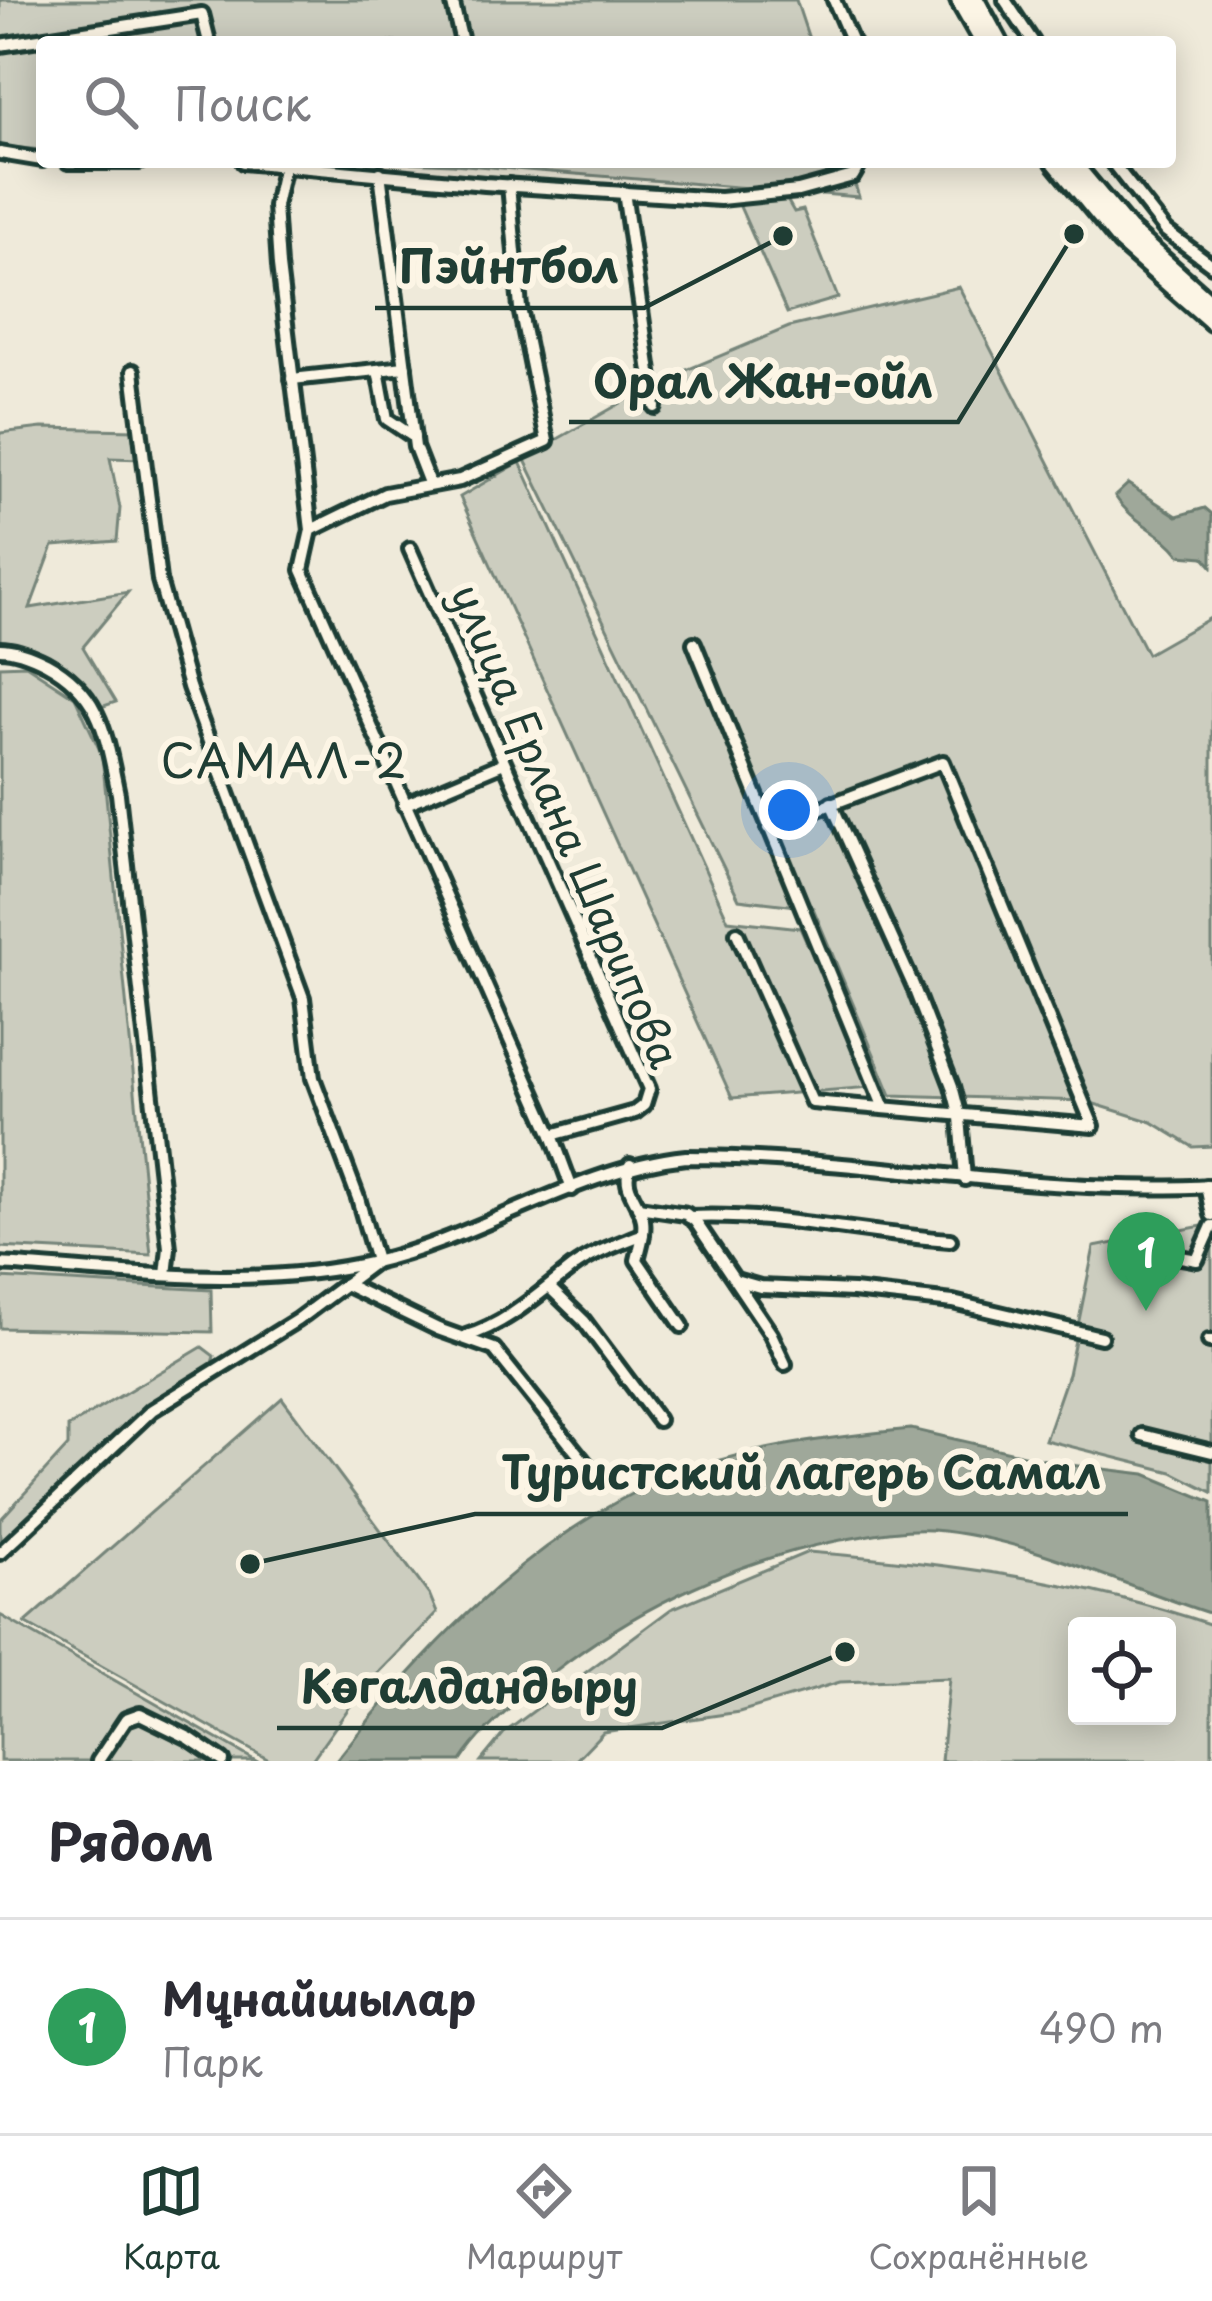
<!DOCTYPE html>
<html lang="ru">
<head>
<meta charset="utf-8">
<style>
  body { margin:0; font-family:"Playpen Sans",sans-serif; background:#f2f2f3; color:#2b2b33 }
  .controls { position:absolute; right:36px; bottom:36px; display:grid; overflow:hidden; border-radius:12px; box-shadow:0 6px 30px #0003 }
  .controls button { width:108px; height:108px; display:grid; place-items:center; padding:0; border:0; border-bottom:3px solid #e1e1e2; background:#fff; color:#2b2b33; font:60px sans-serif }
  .you { position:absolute; left:789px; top:810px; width:42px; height:42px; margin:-30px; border:9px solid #fff; border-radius:50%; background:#1a73e8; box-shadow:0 0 0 18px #1a73e833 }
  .badge { display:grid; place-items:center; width:78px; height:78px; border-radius:50%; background:#1f3d34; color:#fff; font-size:39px; font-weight:700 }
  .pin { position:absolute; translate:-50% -99px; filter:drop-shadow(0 3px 6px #0008) }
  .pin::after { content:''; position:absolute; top:63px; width:42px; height:36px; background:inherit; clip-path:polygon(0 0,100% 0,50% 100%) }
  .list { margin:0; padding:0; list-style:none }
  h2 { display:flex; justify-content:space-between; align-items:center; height:156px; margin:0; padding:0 48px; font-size:51px }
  h2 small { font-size:39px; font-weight:400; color:#7c7c81 }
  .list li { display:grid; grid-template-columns:78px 1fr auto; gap:36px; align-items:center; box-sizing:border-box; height:216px; padding:0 48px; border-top:3px solid #e1e1e2 }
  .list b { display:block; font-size:45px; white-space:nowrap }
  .list p { margin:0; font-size:39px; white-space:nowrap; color:#7c7c81 }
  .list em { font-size:39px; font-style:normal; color:#7c7c81 }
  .icon { flex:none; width:66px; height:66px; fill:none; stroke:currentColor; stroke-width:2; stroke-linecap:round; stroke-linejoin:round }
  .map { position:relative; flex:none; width:1212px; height:1761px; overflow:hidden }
  .search { position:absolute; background:#fff; box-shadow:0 6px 30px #0003; left:36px; right:36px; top:36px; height:132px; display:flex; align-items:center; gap:30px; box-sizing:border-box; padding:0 42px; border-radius:12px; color:#7c7c81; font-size:45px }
  .sheet { height:372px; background:#fff }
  nav { display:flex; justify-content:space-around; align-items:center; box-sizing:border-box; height:168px; border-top:3px solid #e1e1e2; background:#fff; font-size:33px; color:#7c7c81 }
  nav a { display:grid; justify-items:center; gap:6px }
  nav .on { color:#1f3d34 }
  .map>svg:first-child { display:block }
  .green { fill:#cccdbf; stroke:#76857a; stroke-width:3; fill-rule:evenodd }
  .water { fill:#9fa89a; stroke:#6c7d71; stroke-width:3 }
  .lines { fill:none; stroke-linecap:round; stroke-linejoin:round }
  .minor-casing { stroke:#1f3d34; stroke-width:20 }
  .highway-casing { stroke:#1f3d34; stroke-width:26 }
  .minor { stroke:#fcf5e5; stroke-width:10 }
  .highway { stroke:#fcf5e5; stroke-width:16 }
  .labels { text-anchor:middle; stroke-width:12; stroke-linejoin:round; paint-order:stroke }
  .street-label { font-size:42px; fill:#1f3d34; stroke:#fcf5e5 }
  .neighbourhood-label { font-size:45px; letter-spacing:3px; fill:#1f3d34; stroke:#fcf5e5 }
  .leader { fill:none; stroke:#1f3d34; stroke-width:4.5 }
  .callout-dot { fill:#1f3d34; stroke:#fcf5e5; stroke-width:4.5 }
  .callout-label { font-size:45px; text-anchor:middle; font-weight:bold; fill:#1f3d34; stroke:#fcf5e5; stroke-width:12; stroke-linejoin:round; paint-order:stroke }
</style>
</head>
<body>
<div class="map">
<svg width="1212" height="1761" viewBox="0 0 1212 1761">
  <rect width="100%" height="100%" fill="#efeada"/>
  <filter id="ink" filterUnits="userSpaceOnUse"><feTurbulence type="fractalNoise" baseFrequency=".00833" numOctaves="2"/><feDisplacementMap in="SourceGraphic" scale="24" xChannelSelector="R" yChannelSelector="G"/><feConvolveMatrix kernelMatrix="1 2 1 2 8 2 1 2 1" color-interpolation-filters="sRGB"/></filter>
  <g filter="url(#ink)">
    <g class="green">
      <polygon points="0,0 796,0 810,42 42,42 42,150 0,146"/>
      <polygon points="403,162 848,162 859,197 453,164"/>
      <polygon points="786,198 794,212 803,210 838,298 787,313 738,202"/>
      <polygon points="959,287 1147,654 1212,617 1212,1146 1193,1147 1152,1122 1085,1101 891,1095 813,908 739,899 524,458 660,381 789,327"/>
      <path d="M42,428L136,430L142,459L110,458L120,508L117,541L53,546L30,608L128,592L83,647L116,702L101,707C80,671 43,643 0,642V433Z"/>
      <polygon points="520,462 728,920 800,928 872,1087 732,1098 460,497"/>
      <polygon points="26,665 75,697 102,755 151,1255 0,1247 0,666"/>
      <polygon points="1212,1224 1212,1492 1172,1472 1045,1440 1068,1374 1094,1247"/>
      <polygon points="0,1278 211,1290 212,1332 0,1328"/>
      <polygon points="202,1347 214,1356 211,1367 158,1397 0,1546 0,1520 68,1446 68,1427"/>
      <polygon points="282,1398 430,1596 437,1613 361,1691 311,1761 271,1761 25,1623"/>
      <path d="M808,1552C946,1563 1081,1580 1212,1625V1761H941L949,1678L840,1682L739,1712L603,1732L575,1761H481L504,1733L671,1609ZM1077,1626H1167V1716H1077Z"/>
      <polygon points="0,1615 256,1761 0,1761"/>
    </g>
    <g class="water">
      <path d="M1128,484L1177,516L1205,508L1212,514V566L1204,557L1180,555C1161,530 1133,524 1115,496Z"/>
      <path d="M911,1429L1062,1464L1145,1474L1212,1502V1614C1120,1585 1029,1538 932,1530C903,1528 869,1535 841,1540C723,1563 616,1618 524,1696C500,1717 478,1735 461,1761H336C418,1656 514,1554 635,1492C717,1450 821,1438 911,1429Z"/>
    </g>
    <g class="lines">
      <g class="minor-casing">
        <g id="minor">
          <polyline points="452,0 462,42"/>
          <polyline points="834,0 852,42"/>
          <polyline points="1005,0 1033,42"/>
          <polyline points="0,45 202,14 209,42"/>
          <polyline points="0,153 42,160"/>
          <polyline points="68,162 140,162"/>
          <polyline points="243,162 485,184 720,199 798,191 853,176 861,162"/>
          <polyline points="1112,162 1166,231 1212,265"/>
          <polyline points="284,165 275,206 279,266 311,530 302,570 552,1135 572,1189"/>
          <polyline points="380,173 415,447 429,483"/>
          <polyline points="624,192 655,407"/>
          <polyline points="378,370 387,419 414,437"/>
          <polyline points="292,379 405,367"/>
          <polyline points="311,530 385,494 460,480 547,441 520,308 509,185"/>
          <polyline points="410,549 649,1089 644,1105 635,1112 552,1135"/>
          <polyline points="694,643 884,1108"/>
          <path d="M0,649C16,649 32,656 46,663C102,693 106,737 118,794L169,1248L166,1275"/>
          <polyline points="831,803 913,985 952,1086 960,1117 965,1179"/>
          <polyline points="404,805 504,763"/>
          <polyline points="737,933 812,1102 1093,1126 943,762 768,828"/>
          <path d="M630,1165C621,1189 639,1199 643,1220C645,1234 640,1247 637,1260L682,1326"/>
          <polyline points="1206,1186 1212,1215"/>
          <polyline points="638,1207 686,1214 695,1221 771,1334 785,1364"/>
          <path d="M689,1217C777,1213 863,1234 950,1240"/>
          <polyline points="1143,1250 1197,1260 1212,1226"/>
          <path d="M0,1264C124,1272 252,1290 374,1262C482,1237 576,1169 686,1157C861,1157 1036,1196 1212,1186"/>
          <polyline points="735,1280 760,1287 853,1291 953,1302 1101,1337"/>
          <polyline points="345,1284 438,1329 494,1349 594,1474"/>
          <polyline points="550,1288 584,1321 658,1420"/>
          <path d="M466,1336C505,1325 540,1293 572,1268C593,1252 620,1244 643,1234"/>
          <polyline points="1209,1341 1212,1341"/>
          <polyline points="1142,1435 1212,1452"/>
          <polyline points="0,1553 152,1410 297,1320 376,1261 358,1198 313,1078 303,998 189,687 159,580 133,371"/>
          <polyline points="98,1761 126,1719 140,1714 189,1738 223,1761"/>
        </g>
      </g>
      <g class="highway-casing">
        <g id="highway">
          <polyline points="960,0 984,42"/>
          <polyline points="975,0 998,42"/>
          <polyline points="1056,162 1122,242 1212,321"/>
          <polyline points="1071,162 1128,230 1207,301"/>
        </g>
      </g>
      <use href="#minor" class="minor"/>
      <use href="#highway" class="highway"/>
    </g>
  </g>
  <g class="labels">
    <g class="street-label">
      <text transform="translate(565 826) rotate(67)" y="15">улица Ерлана Шарипова</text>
    </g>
    <g class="neighbourhood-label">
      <text x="285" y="778">САМАЛ-2</text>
    </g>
  </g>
  <path class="leader" d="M783 236L644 308H375M1074 234L958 422H569M250 1564L475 1514H1128M845 1652L662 1728H277"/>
  <g class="callout-dot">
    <circle cx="783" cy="236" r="12"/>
    <circle cx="1074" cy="234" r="12"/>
    <circle cx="250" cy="1564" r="12"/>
    <circle cx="845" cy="1652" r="12"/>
  </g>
  <g class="callout-label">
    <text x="509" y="283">Пэйнтбол</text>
    <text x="763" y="398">Орал Жан-ойл</text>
    <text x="801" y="1489">Туристский лагерь Самал</text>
    <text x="469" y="1703">Көгалдандыру</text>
  </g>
</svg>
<div class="controls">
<button><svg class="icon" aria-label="locate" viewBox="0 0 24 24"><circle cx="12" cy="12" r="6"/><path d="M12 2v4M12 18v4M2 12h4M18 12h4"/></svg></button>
</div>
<div class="you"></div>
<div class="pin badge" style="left:1146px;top:1311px;background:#2e9e5b">1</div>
<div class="search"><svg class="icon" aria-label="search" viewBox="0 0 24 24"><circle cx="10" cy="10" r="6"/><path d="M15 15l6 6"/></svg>Поиск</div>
</div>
<section class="sheet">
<h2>Рядом<small></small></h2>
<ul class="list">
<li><span class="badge" style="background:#2e9e5b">1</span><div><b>Мұнайшылар</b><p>Парк</p></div><em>490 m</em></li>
</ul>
</section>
<nav>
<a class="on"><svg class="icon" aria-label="map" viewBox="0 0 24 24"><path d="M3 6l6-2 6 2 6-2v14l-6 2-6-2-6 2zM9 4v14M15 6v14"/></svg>Карта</a>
<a><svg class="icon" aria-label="directions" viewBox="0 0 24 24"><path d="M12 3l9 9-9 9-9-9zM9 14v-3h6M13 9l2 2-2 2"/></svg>Маршрут</a>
<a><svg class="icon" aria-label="saved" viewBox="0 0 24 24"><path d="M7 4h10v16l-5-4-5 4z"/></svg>Сохранённые</a>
</nav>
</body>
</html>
